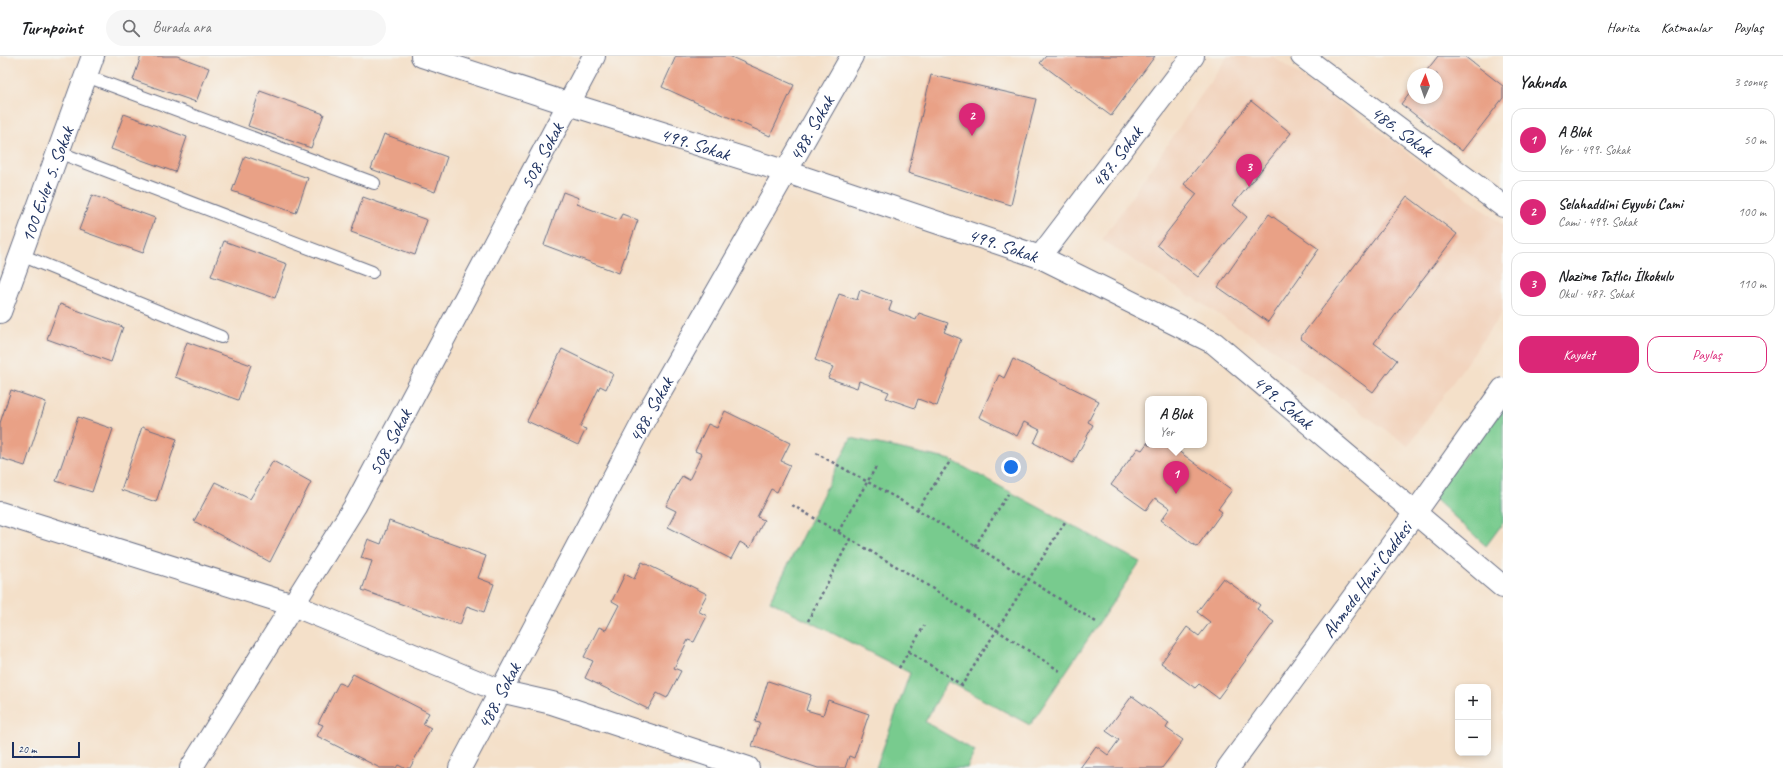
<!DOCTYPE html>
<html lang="tr">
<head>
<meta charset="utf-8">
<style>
  body { margin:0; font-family:Caveat,sans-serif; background:#f6f6f6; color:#202124 }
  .controls { position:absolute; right:12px; bottom:12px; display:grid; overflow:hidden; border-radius:8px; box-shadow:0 2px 6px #0003 }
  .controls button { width:36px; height:36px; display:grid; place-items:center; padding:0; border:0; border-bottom:1px solid #e0e0e0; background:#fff; color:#202124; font:20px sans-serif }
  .compass { position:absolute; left:1407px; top:12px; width:36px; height:36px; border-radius:50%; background:#fff; box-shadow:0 2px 6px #0003; rotate:2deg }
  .scale { position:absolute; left:12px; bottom:10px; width:68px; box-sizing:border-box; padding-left:4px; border:2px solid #1b2f5e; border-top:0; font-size:11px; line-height:14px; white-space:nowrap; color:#1b2f5e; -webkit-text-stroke:3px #f6f6f2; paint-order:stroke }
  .you { position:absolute; left:1011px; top:411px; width:14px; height:14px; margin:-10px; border:3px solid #fff; border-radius:50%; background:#1a73e8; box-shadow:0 0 0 6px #1a73e833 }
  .badge { display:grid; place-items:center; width:26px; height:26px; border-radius:50%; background:#db2777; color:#fff; font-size:13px; font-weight:700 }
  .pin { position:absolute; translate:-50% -33px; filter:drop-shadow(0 1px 2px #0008) }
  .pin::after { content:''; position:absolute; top:21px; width:14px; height:12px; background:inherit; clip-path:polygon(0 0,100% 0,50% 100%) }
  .popup { position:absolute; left:1145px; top:340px; width:62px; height:52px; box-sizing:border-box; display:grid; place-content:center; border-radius:8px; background:#fff; filter:drop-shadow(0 1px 3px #0005); font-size:13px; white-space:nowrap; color:#757577 }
  .popup b { font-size:15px; color:#202124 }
  .popup::after { content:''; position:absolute; left:50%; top:100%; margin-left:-8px; border:8px solid transparent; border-top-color:#fff }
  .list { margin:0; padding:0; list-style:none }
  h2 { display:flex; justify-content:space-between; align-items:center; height:52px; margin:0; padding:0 16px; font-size:17px }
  h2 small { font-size:13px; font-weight:400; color:#757577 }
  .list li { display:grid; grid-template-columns:26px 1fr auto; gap:12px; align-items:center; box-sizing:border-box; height:64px; margin:0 8px 8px; padding:0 8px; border:1px solid #e0e0e0; border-radius:12px }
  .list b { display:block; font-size:15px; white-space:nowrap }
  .list p { margin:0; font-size:13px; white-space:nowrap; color:#757577 }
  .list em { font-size:13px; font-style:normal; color:#757577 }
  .actions { display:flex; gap:8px; padding:12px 16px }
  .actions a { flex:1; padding:9px 0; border:1px solid #db2777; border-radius:12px; text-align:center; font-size:14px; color:#db2777 }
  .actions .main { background:#db2777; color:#fff }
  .icon { flex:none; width:22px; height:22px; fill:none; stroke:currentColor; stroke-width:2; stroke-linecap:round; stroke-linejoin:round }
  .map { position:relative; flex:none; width:1503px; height:712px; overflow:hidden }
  header { display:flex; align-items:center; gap:24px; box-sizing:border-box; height:56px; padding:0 20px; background:#fff; border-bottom:1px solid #e0e0e0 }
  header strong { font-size:19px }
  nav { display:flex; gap:22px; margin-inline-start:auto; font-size:14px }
  .search { width:280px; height:36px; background:#f6f6f6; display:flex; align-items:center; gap:10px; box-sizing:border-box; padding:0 14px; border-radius:22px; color:#757577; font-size:15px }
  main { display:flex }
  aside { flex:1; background:#fff }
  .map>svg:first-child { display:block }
  .built { fill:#f2d4be }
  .green { fill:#78cb8e; stroke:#4a7d76 }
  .building { fill:#e9a186 }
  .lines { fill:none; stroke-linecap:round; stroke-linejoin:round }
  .service-casing { stroke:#676d83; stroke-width:14 }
  .minor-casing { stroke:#676d83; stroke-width:24 }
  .tertiary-casing { stroke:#676d83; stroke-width:24 }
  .path { stroke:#676d83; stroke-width:2.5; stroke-dasharray:3 3; stroke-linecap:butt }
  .service { stroke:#fff; stroke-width:12 }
  .minor { stroke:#fff; stroke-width:22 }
  .tertiary { stroke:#fff; stroke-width:22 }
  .labels { text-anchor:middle; stroke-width:4; stroke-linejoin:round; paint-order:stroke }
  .street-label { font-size:19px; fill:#1b2f5e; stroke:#f6f6f2 }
</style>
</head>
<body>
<header>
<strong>Turnpoint</strong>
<div class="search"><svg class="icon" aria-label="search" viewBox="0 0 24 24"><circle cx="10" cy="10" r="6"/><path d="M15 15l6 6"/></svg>Burada ara</div>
<nav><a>Harita</a><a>Katmanlar</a><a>Paylaş</a></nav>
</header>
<main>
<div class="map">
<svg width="1503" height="712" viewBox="0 0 1503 712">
  <rect width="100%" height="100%" fill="#f6f6f2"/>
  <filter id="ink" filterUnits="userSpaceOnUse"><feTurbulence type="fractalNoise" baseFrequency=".025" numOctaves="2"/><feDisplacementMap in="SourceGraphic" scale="8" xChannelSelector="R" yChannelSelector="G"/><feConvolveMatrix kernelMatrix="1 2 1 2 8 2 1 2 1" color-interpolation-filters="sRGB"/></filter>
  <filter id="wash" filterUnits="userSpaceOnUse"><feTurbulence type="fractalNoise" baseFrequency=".012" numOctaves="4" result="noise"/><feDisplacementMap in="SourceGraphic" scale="16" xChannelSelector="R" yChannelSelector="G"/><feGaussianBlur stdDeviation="0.9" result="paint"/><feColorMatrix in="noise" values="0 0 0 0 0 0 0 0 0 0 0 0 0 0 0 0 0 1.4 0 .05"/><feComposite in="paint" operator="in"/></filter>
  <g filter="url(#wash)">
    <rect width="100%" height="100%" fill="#f4e0c9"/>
    <polygon class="built" points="1228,0 1272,0 1386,80 1503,169 1503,255 1408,390 1270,291 1102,184"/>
    <g class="green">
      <polygon points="1503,353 1503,467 1486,490 1432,440"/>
      <polygon points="851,382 951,404 1140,506 1030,669 948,625 925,666 975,695 967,712 876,712 910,617 770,545"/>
    </g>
    <g id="blocks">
      <g class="building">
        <polygon points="141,0 177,0 209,12 196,46 133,24"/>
        <polygon points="676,0 729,0 794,29 770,80 662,31"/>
        <polygon points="1046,0 1155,0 1111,60 1040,7"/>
        <polygon points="1438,0 1464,0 1503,30 1503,42 1462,95 1401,48 1413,32 1413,42 1437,42 1437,18 1424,18"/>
        <polygon points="931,19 1036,43 1011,149 908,117"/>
        <polygon points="260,35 324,58 311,92 248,70"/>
        <polygon points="1251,45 1291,77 1233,149 1247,161 1198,221 1157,189 1197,138 1184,128"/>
        <polygon points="124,58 187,81 175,116 111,93"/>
        <polygon points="384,78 447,101 435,136 371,113"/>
        <polygon points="245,100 308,122 296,157 232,135"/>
        <polygon points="563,136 579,142 577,148 619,164 622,158 638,164 619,217 544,189"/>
        <polygon points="92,139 155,162 143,197 79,174"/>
        <polygon points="1407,140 1457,178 1374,287 1397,304 1373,336 1300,282"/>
        <polygon points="363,141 427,164 415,199 351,176"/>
        <polygon points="1269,158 1319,193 1268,266 1218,231"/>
        <polygon points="224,185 287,208 275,242 211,220"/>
        <polygon points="860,234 892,246 889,254 916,264 919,257 948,267 944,276 961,283 937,350 918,343 915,352 886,342 889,336 859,325 857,332 828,322 833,311 815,304 839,238 857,244"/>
        <polygon points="60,248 123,271 111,306 47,283"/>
        <polygon points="187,286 251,309 238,344 175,321"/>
        <polygon points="562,293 613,318 606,333 600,330 580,371 586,373 578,389 527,365"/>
        <polygon points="1013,303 1099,345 1088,366 1093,369 1073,407 1034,387 1040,374 1024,366 1017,380 979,361 999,319 1004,322"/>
        <polygon points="11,334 46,346 25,410 0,402 0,367"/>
        <polygon points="725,355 790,387 781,405 790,409 777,436 771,433 757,461 764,464 750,492 740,486 731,503 668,471 676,455 666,450 682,420 689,424 702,398 695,395 708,368 717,372"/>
        <polygon points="78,361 113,373 92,436 56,425"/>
        <polygon points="142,371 177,383 156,446 121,434"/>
        <polygon points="1148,386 1148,389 1170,389 1232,434 1218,453 1222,456 1197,491 1161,464 1170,452 1155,442 1146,454 1111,429 1138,392 1142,394"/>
        <polygon points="273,405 311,426 270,506 194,465 215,426 250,443"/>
        <polygon points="389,465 486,500 478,522 494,528 484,556 467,550 460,569 362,534 372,505 361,502 368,483 381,488"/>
        <polygon points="642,506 707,538 698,555 707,560 694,586 688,584 674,612 681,615 667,642 657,637 648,653 585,622 593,605 584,601 599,571 606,574 619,549 612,545 625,518 634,523"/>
        <polygon points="1223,522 1260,549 1257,553 1274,566 1218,642 1199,628 1195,632 1161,607 1187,571 1199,580 1210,566 1197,556"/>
        <polygon points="353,618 429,657 423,668 431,672 410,712 404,712 398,709 396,712 380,712 317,680 323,669 318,667 339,627 346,630"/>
        <polygon points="768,625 811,639 806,654 823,659 828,644 869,658 854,702 849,700 845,712 818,712 752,690 760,667 755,666"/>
        <polygon points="1132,640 1169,667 1166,672 1183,684 1162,712 1080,712 1096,690 1108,699 1119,684 1106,675"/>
      </g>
    </g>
  </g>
  <g filter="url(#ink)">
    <use href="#blocks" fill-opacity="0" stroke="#676d83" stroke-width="1"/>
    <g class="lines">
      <g class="service-casing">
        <g id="service">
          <polyline points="86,20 374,127"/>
          <polyline points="58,96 372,216"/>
          <polyline points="21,199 221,281"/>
        </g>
      </g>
      <g class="minor-casing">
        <g id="minor">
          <path id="s1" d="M422,0L569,48L787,116L1040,201L1214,287L1503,531"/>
          <path id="s2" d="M1302,0L1503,150"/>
          <path id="s3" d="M1040,201L1193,0"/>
          <path id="s4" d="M0,256L93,0"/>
          <polyline points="0,457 293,549 500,635 552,647 748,712"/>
          <path id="s5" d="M191,712L355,450L594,0"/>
          <path id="s6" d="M460,712L645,362L852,0"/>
        </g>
      </g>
      <g class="tertiary-casing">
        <g id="tertiary">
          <path id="s7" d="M1228,712L1415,457L1503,333"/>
        </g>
      </g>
      <g class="path">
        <polyline points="816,397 925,458 1096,566"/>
        <polyline points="792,449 916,522 1060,615"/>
        <polyline points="917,454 951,404"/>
        <polyline points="838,476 876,411"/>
        <polyline points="975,490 1008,438"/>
        <polyline points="808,565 850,483"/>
        <polyline points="909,596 962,629 1065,466"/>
        <polyline points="899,612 924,570"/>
      </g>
      <use href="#service" class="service"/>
      <use href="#minor" class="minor"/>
      <use href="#tertiary" class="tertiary"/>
    </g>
  </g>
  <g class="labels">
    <g class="street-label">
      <text dy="7" stroke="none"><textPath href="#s6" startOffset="730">488. Sokak</textPath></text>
      <text dy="7" stroke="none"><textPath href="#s2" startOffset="125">486. Sokak</textPath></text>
      <text dy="7" stroke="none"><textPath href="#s1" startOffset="287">499. Sokak</textPath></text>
      <text dy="7" stroke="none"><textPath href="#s5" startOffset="706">508. Sokak</textPath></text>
      <text dy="7" stroke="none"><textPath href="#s3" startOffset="126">487. Sokak</textPath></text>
      <text dy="7" stroke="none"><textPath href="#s4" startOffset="136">100 Evler 5. Sokak</textPath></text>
      <text dy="7" stroke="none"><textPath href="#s1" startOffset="611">499. Sokak</textPath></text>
      <text dy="7" stroke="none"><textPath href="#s1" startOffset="935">499. Sokak</textPath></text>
      <text dy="7" stroke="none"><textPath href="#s6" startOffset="406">488. Sokak</textPath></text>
      <text dy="7" stroke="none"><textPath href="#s5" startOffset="382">508. Sokak</textPath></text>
      <text dy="7" stroke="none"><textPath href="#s7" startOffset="234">Ahmede Hani Caddesi</textPath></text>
      <text dy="7" stroke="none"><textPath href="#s6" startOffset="82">488. Sokak</textPath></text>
    </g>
  </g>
</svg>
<div class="controls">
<button>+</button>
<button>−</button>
</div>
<svg class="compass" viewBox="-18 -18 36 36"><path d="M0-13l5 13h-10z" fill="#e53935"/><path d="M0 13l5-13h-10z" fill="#757577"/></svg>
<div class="scale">20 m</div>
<div class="you"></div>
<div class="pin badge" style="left:1176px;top:438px">1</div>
<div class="popup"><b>A Blok</b>Yer</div>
<div class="pin badge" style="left:972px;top:80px">2</div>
<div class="pin badge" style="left:1249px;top:131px">3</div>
</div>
<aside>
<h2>Yakında<small>3 sonuç</small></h2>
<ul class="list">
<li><span class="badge">1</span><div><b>A Blok</b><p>Yer · 499. Sokak</p></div><em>50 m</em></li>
<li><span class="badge">2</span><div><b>Selahaddini Eyyubi Cami</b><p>Cami · 499. Sokak</p></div><em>100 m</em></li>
<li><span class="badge">3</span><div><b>Nazime Tatlıcı İlkokulu</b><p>Okul · 487. Sokak</p></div><em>110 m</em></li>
</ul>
<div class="actions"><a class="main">Kaydet</a><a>Paylaş</a></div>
</aside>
</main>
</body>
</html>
